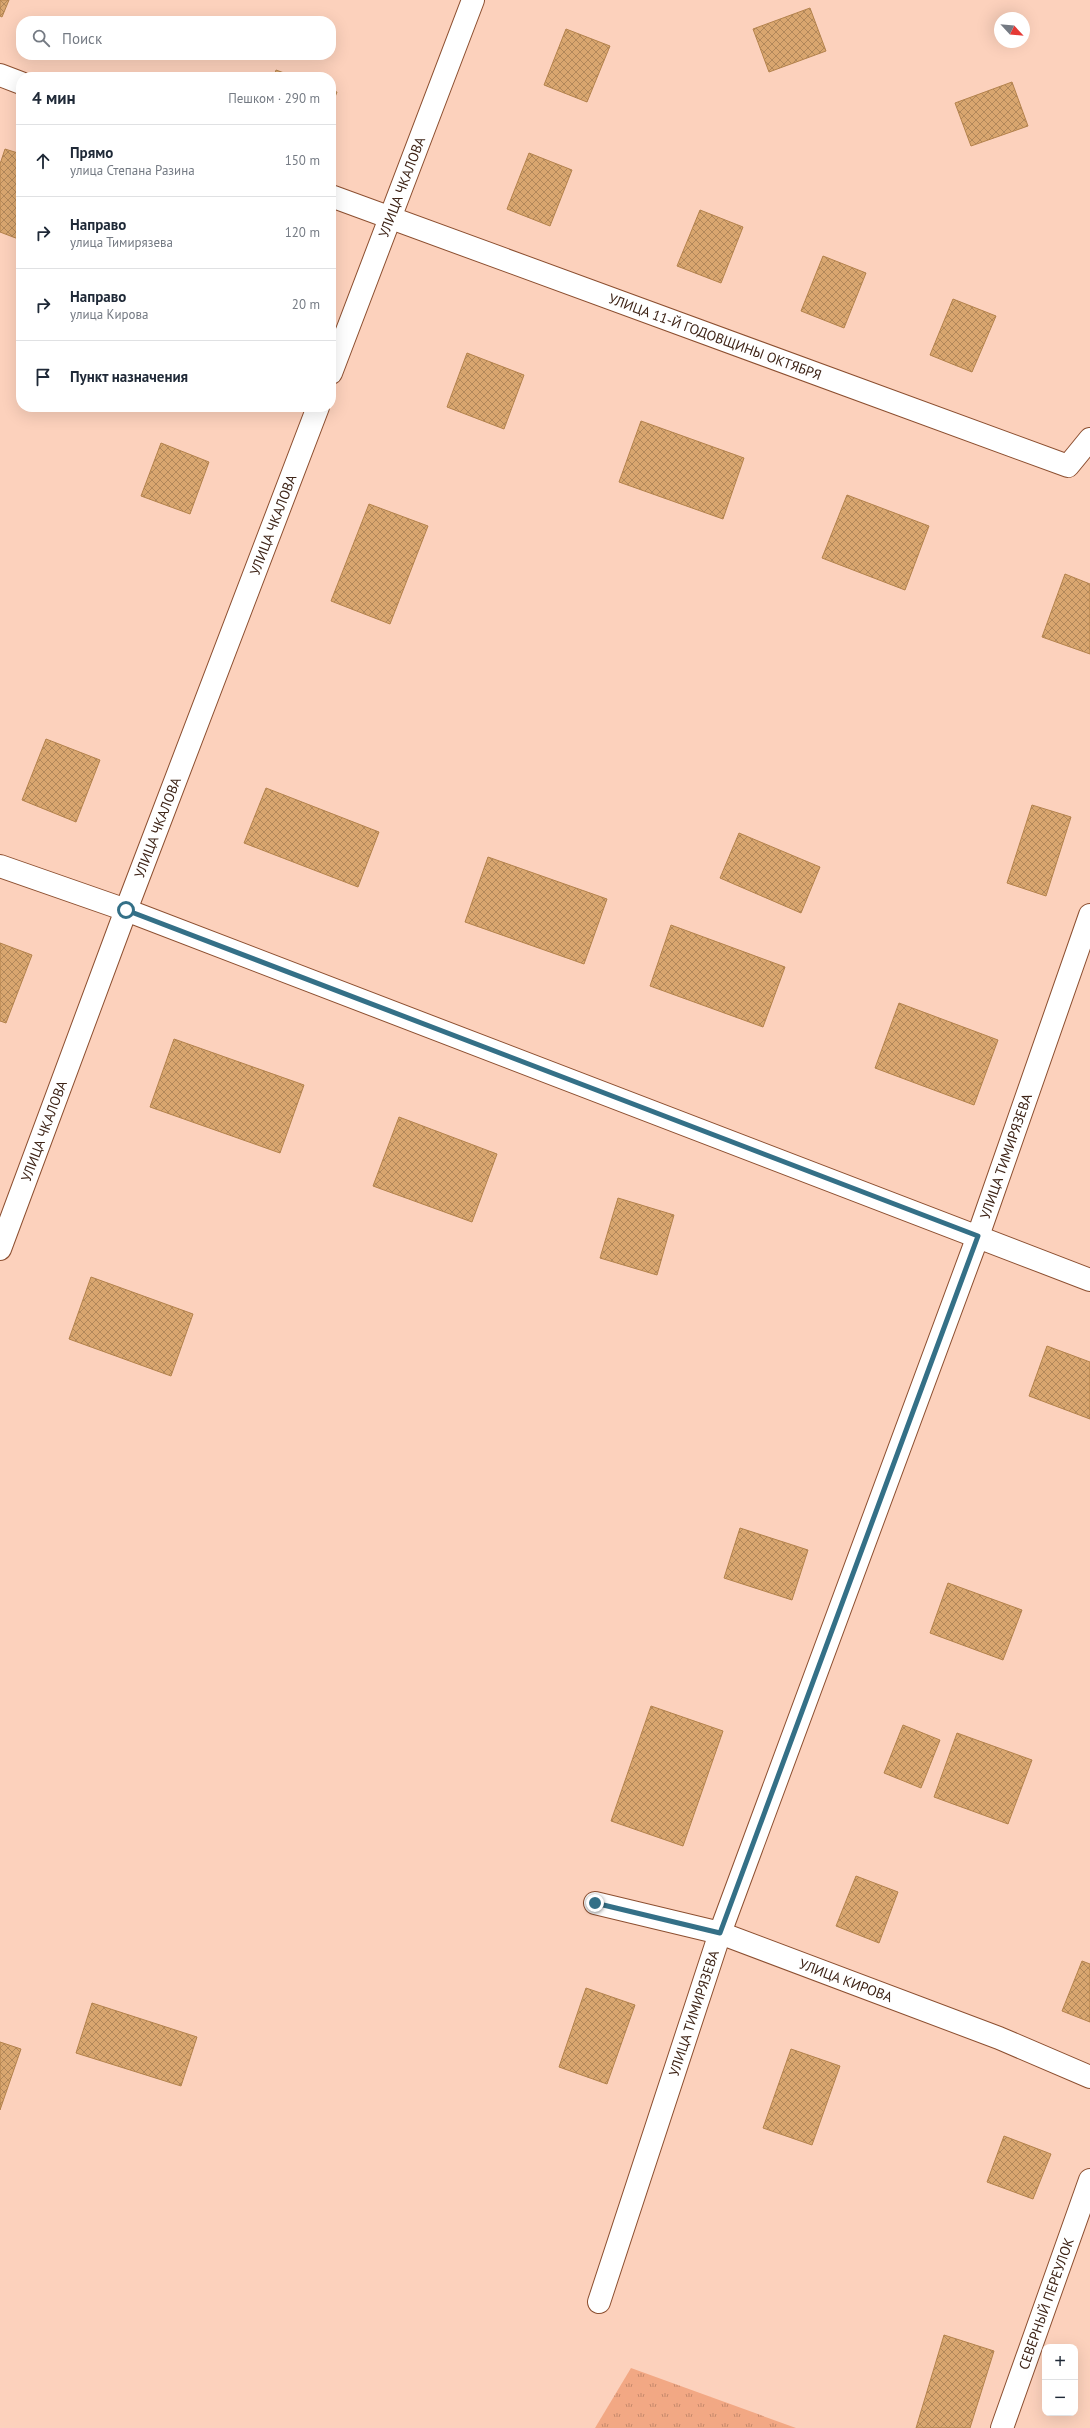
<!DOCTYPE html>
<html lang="ru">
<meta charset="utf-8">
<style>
body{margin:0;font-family:"PT Sans",sans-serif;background:#f2f2f3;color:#1f2937}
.controls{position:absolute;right:12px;bottom:12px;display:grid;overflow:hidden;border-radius:8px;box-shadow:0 4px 16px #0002}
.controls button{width:36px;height:36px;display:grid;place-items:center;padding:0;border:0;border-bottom:1px solid #e0e1e3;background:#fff;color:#1f2937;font:20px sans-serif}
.compass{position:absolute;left:994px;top:12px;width:36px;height:36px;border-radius:50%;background:#fff;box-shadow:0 4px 16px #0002;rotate:116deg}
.stop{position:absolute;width:12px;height:12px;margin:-9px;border:3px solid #347087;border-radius:50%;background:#fff}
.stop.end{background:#347087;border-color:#fff;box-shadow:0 1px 4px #0008}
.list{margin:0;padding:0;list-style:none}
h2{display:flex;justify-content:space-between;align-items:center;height:52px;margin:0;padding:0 16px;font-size:17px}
h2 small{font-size:13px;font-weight:400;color:#747a83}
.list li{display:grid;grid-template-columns:26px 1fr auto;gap:12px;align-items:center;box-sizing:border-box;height:72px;padding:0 16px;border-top:1px solid #e0e1e3}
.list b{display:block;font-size:15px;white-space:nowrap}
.list p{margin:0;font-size:13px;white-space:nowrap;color:#747a83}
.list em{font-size:13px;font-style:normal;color:#747a83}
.icon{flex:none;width:22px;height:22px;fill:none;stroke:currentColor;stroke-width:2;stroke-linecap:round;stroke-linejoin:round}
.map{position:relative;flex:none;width:1090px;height:2428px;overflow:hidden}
.search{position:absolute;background:#fff;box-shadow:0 4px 16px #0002;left:16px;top:16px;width:320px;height:44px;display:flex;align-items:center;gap:10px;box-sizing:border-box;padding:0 14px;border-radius:16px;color:#747a83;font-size:15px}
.panel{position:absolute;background:#fff;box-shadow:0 4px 16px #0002;left:16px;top:72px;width:320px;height:340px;border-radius:16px}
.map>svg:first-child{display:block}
</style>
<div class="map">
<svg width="1090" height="2428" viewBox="0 0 1090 2428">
<defs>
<pattern id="grass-tufts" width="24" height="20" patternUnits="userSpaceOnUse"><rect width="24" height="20" fill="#f2a884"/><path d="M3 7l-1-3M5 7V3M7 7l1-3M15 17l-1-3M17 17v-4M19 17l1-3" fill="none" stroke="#c5896b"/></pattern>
<pattern id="building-cross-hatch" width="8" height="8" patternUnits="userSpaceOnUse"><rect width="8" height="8" fill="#d9a66f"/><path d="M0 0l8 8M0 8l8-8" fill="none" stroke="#b1875a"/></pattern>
</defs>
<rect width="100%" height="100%" fill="#fcd1bc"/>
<path fill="url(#grass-tufts)" d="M631,2368L796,2428H595Z"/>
<path fill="url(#building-cross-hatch)" stroke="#b3824c" d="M0,0H9L2,17L0,16Z
M810,8L826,51L769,72L753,29Z
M566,29L610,46L587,102L544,85Z
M276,70L295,77H274Z
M1012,82L1028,126L971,146L955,103Z
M331,90L337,92L331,107Z
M5,149L21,154V240L0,232V164Z
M529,153L572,170L550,226L507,209Z
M700,210L743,227L721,283L677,266Z
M823,256L866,273L844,328L801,311Z
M953,299L996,316L972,372L930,355Z
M467,353L524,375L504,429L447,407Z
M641,421L744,458L723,519L619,482Z
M161,443L209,462L190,514L141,496Z
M847,495L929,526L905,590L822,558Z
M369,504L428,526L390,624L331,601Z
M1065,574L1090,584V654L1042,637Z
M46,739L100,760L76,822L22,800Z
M266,788L379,832L358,887L244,843Z
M1032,805L1071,817L1046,896L1007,883Z
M739,833L820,867L801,913L720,878Z
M488,857L607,899L584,964L465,922Z
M671,925L785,967L763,1027L650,986Z
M0,943L32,955L6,1023L0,1021Z
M899,1003L998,1040L974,1105L875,1068Z
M174,1039L304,1085L280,1153L150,1107Z
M399,1117L497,1154L472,1222L373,1186Z
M618,1198L674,1215L657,1275L600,1258Z
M91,1277L193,1314L171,1376L69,1339Z
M1047,1346L1090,1362V1419L1029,1396Z
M740,1528L808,1550L792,1600L724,1578Z
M948,1583L1022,1610L1003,1660L930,1633Z
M651,1706L723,1731L683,1846L611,1821Z
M903,1725L940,1740L921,1788L884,1773Z
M957,1733L1032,1760L1008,1824L934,1797Z
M856,1876L898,1892L879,1943L836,1926Z
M1082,1961L1090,1964V2022L1062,2011Z
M586,1988L635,2005L607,2084L559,2067Z
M92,2003L197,2037L181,2086L76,2053Z
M0,2042L21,2049L0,2110Z
M791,2049L840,2066L812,2145L763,2128Z
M1004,2136L1051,2154L1033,2199L987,2182Z
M944,2335L994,2351L970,2428H916Z"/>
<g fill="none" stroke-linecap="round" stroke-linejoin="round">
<defs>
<g id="street">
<path d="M0,75L21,83"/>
<path id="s1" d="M331,196L1068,466L1090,439"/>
<path id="s2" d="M331,373L473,0"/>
<path d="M0,866L126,910L1090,1280"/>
<path id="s3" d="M0,1249L126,910L318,407"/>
<path id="s4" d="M595,1903L720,1933L999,2038L1090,2077"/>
<path id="s5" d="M599,2302L720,1933L978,1236L1090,915"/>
<path id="s6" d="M1002,2428L1090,2180"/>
</g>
</defs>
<use href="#street" stroke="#8c4f30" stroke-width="24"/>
<use href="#street" stroke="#fff" stroke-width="22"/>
</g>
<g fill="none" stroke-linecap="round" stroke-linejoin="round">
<path stroke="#347087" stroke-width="5" d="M126,910L978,1236L720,1933L595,1903"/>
</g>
<g text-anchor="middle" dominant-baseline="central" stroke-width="3" stroke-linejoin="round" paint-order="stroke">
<g font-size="14" fill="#3e2417" stroke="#ffe2d4">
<text stroke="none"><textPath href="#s2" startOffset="199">УЛИЦА ЧКАЛОВА</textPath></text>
<text stroke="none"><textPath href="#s1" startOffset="409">УЛИЦА 11-Й ГОДОВЩИНЫ ОКТЯБРЯ</textPath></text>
<text stroke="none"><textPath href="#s3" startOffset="774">УЛИЦА ЧКАЛОВА</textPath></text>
<text stroke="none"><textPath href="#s3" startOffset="450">УЛИЦА ЧКАЛОВА</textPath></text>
<text stroke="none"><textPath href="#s3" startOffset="126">УЛИЦА ЧКАЛОВА</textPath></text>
<text stroke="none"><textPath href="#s5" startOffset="1216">УЛИЦА ТИМИРЯЗЕВА</textPath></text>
<text stroke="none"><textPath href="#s4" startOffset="263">УЛИЦА КИРОВА</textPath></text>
<text stroke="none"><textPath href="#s5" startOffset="304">УЛИЦА ТИМИРЯЗЕВА</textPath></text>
<text stroke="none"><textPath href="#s6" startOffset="132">СЕВЕРНЫЙ ПЕРЕУЛОК</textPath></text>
</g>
</g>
</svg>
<div class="controls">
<button>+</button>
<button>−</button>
</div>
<svg class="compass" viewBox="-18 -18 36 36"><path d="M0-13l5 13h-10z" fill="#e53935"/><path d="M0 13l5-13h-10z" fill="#747a83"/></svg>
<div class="stop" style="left:126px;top:910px"></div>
<div class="stop end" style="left:595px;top:1903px"></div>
<div class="search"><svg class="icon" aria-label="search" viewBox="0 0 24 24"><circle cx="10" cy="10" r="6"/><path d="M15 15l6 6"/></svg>Поиск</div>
<section class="panel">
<h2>4 мин<small>Пешком · 290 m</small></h2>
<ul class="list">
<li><svg class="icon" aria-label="ahead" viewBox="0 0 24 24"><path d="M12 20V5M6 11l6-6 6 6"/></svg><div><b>Прямо</b><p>улица Степана Разина</p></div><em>150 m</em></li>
<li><svg class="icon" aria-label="right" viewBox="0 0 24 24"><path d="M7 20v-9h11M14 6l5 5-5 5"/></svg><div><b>Направо</b><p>улица Тимирязева</p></div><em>120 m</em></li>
<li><svg class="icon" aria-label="right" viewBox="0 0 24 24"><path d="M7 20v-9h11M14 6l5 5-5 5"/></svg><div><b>Направо</b><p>улица Кирова</p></div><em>20 m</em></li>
<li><svg class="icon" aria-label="arrive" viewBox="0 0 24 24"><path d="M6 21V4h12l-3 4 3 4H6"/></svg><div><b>Пункт назначения</b></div></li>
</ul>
</section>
</div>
